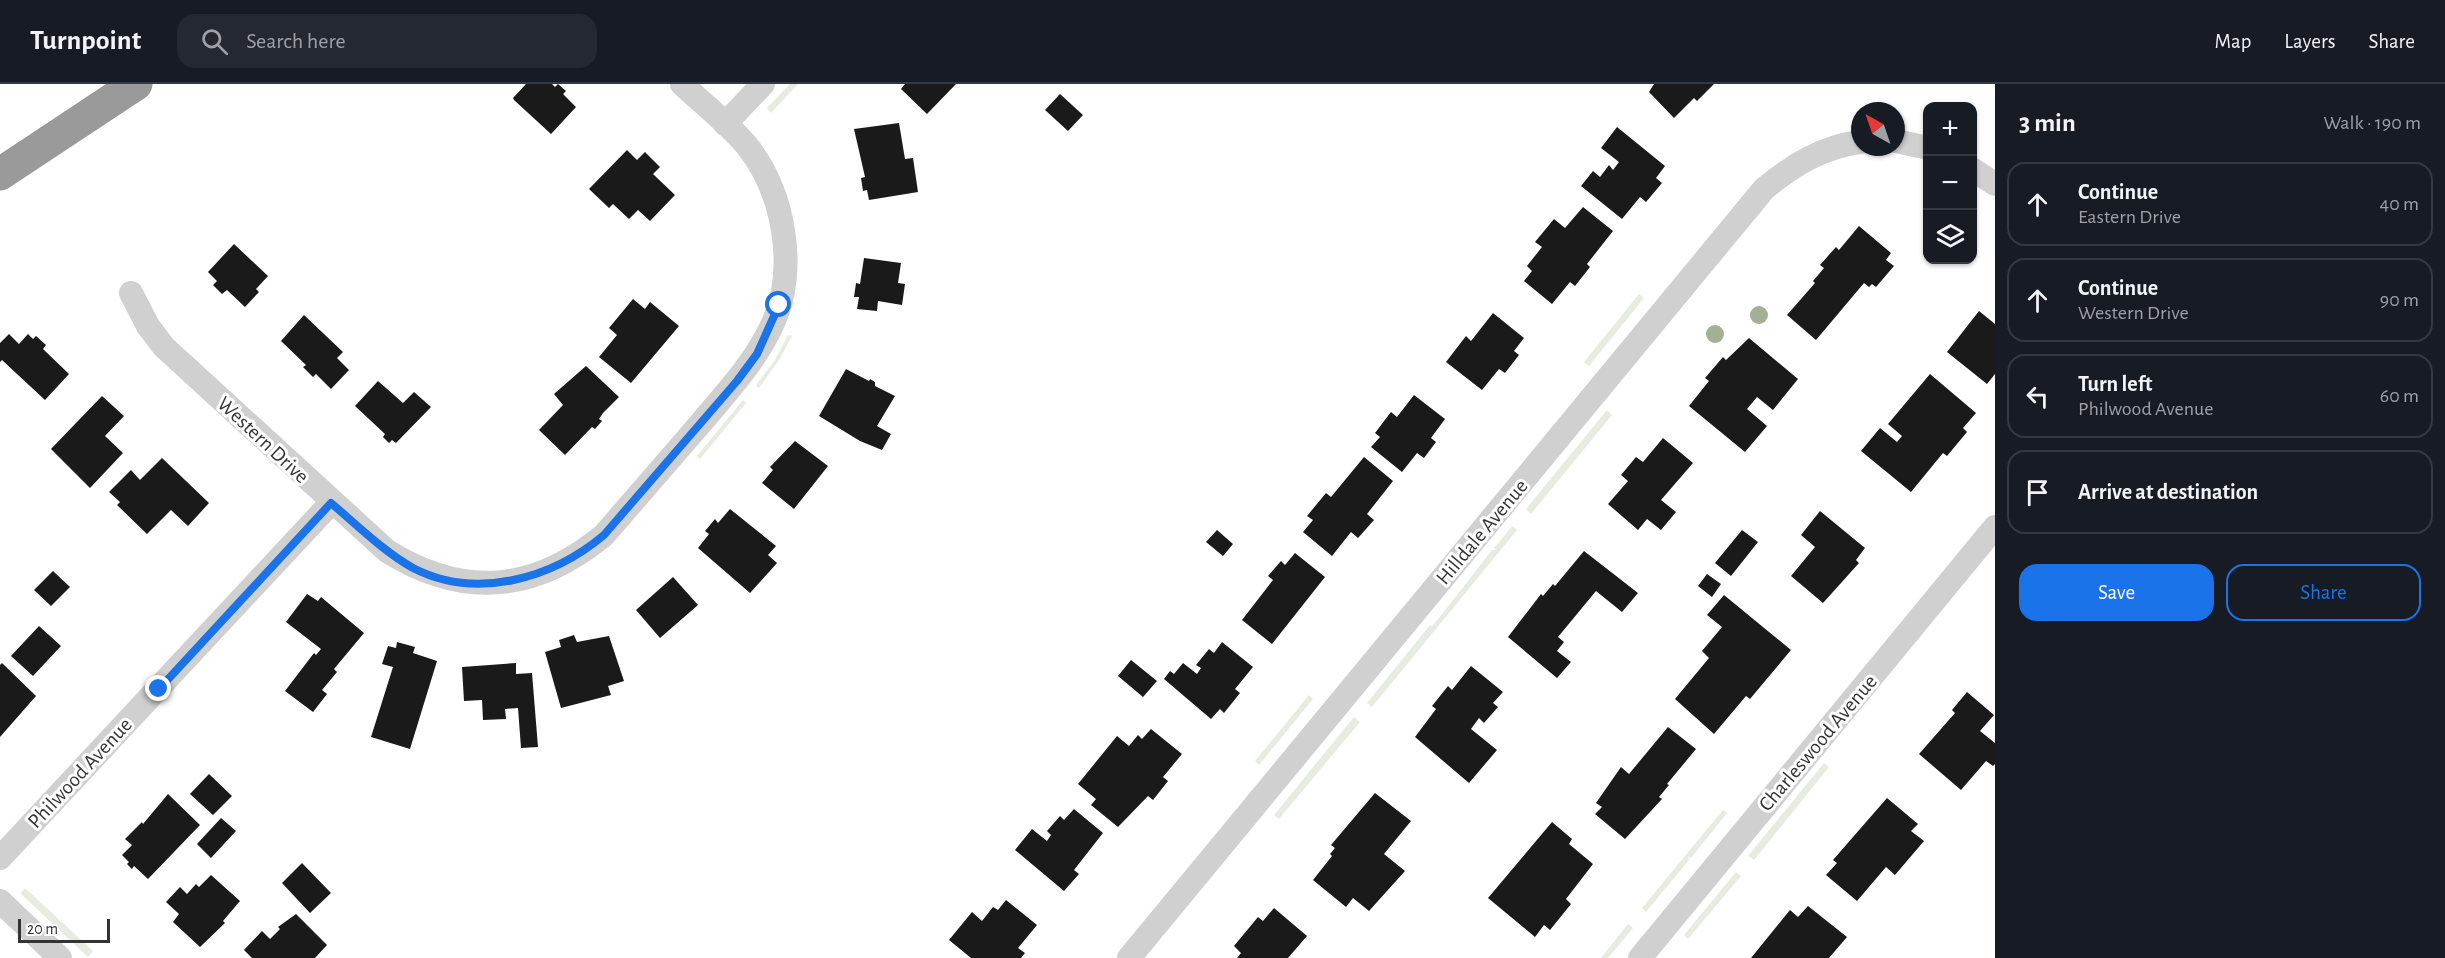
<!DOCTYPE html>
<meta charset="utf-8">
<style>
body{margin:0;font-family:"Alegreya Sans",sans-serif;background:#242831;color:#f1f3f6}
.controls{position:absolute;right:18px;top:18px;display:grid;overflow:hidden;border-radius:12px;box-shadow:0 2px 4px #0004}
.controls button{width:54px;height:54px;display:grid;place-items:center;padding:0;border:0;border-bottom:2px solid #363941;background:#171b24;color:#f1f3f6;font:30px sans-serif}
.compass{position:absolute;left:1851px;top:18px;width:54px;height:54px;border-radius:50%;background:#171b24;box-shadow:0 2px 4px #0004;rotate:320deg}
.scale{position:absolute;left:18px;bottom:15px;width:92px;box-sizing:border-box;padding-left:6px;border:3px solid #333;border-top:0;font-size:16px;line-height:21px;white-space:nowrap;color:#333;-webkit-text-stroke:4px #fff;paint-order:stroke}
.stop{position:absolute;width:18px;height:18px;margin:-14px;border:4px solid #1a73e8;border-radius:50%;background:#fff}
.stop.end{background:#1a73e8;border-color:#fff;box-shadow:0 2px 6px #0008}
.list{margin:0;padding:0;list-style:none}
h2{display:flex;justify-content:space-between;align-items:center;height:78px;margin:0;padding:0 24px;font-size:26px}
h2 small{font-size:20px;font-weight:400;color:#9ea1a6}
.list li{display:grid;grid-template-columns:39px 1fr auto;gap:18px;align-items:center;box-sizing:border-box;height:84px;margin:0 12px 12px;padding:0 12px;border:2px solid #363941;border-radius:18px}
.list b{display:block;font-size:22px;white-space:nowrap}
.list p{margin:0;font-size:20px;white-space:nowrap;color:#9ea1a6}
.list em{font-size:20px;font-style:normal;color:#9ea1a6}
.actions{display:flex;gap:12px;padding:18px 24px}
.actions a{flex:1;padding:14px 0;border:2px solid #1a73e8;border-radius:18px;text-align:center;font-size:21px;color:#1a73e8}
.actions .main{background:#1a73e8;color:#fff}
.icon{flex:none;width:33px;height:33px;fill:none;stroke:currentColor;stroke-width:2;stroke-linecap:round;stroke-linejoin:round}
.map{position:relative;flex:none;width:1995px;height:874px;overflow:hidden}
header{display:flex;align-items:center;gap:36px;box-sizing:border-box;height:84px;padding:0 30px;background:#171b24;border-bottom:2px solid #363941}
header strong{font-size:28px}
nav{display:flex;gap:33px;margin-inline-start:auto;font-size:21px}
.search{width:420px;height:54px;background:#242831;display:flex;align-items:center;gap:15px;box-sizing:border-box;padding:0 21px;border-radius:18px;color:#9ea1a6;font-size:22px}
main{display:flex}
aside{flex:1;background:#171b24}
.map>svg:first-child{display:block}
</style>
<header>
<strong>Turnpoint</strong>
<div class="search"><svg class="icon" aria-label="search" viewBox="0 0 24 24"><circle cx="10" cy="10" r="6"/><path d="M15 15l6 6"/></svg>Search here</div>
<nav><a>Map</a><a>Layers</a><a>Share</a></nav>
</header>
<main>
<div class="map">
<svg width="1995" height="874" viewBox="0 0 1995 874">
<rect width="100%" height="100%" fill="#fff"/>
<path fill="#e6ecdf" d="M790,0H798L771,29L767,24Z
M1639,210L1644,214L1589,282L1584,278Z
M788,251L792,252L779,276L759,304L756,301L775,276Z
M743,316L746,319L700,375L697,372Z
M1607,326L1612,331L1531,430L1526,425Z
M1512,442L1517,446L1372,623L1367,619L1430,541L1432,542L1439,534L1492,466H1496L1494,464Z
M1309,611L1313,615L1259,681L1255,677Z
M1354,633L1360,638L1279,735L1274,731Z
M1824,679L1829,683L1754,776L1748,772Z
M1723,726L1727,729L1691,774L1688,773L1689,776L1646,828L1642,824Z
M1736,788L1741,792L1688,855L1684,851Z
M25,804L93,867L88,873L20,809Z
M1628,840L1633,844L1608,874H1601Z"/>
<path fill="#1a1a1a" d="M526,0H552L555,3L558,0L566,7L563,10L576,23L551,50L514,16L513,14Z
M905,0H956L927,30L901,5Z
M1654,0H1714L1697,17L1694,14L1674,34L1649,8Z
M1060,10L1083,31L1068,47L1045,26Z
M899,39L905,75L913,74L918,108L869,116L867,106L863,107L861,94L865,93L854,45Z
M1617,43L1665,82L1656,94L1662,99L1646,118L1640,113L1622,135L1581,102L1593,87L1600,93L1609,81L1613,86L1619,78L1601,64Z
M627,66L637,76L645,68L660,83L653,90L675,111L650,137L638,126L629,135L613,120L609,124L589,105Z
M1583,123L1613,147L1587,180L1590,183L1575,202L1570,198L1552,220L1524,197L1532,187L1527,182L1542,163L1535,158L1554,135L1565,144Z
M1859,142L1891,169L1886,176L1894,182L1876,203L1872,200L1869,203L1864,199L1816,256L1787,231L1815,199L1813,197L1824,184L1820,181L1836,163L1839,166Z
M234,160L268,192L256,205L259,208L245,223L227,206L222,210L213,201L217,197L208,188Z
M864,174L901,179L898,199L905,200L902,221L878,217L877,227L857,225L859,213H854L856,199L860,200Z
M633,215L645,225L650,218L679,242L631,299L599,273L617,251L609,244Z
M1979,227L1995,240V290L1987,300L1947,268Z
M1493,229L1524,254L1514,267L1519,271L1505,289L1499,285L1482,306L1446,278L1466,252L1471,257Z
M304,231L343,268L337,274L349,286L331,305L316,290L313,293L303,283L306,281L281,257Z
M9,250L19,260L28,250L33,255L36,252L46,261L43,265L69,290L45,316L2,276L0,278V259Z
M1749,254L1798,295L1773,326L1757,313L1747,325L1767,342L1745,368L1689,322L1709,297L1705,294L1723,273L1726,276Z
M586,282L619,313L603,329L599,335L602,337L595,345L592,343L565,371L539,346L563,321L554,310Z
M846,285L869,297L870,295L875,298V302L895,312L877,342L891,350L882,366L860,357L819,332Z
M1930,290L1976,329L1963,344L1967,348L1947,372L1943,369L1911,408L1861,367L1880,344L1897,358L1902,352L1888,340Z
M378,297L403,319L414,308L431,323L396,359L392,356L389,359L383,353L385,350L355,322Z
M1414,311L1445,335L1431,354L1436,358L1424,374L1417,369L1402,388L1371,363L1380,353L1375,349L1391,328L1397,333Z
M102,312L124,332L105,352L123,369L90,404L51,365Z
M1663,354L1693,379L1661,416L1676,428L1661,446L1647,435L1638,446L1608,420L1628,397L1621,391L1636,373L1643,378Z
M795,357L828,382L794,425L762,399L773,386L770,383Z
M1364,373L1393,397L1367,430L1374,436L1358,454L1351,448L1332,472L1303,448L1313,436L1307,432L1326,409L1331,413Z
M162,374L209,419L188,442L171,426L147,450L117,421L120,418L109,408L131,386L140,396Z
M730,425L776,462L768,471L777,479L750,509L698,464L709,450L705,447L715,435L718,439Z
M1820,427L1865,464L1856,476L1859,479L1823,519L1791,492L1815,463L1801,451Z
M1217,446L1233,460L1223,472L1206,458Z
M1742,446L1758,458L1731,492L1715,479Z
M1584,467L1638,509L1622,528L1596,507L1558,553L1564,558L1557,567L1571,578L1557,594L1508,553L1541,510L1543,512L1553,500L1555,502Z
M1295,469L1325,493L1272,560L1242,536L1273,496L1268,492L1281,477L1285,481Z
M53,487L70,503L51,522L34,506Z
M1707,490L1721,500L1712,513L1698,502Z
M673,493L698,521L660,554L636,526Z
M307,510L318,517L321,513L364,549L334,585L337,588L322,606L327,610L313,628L285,607L314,569L316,571L321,565L286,538Z
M1724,511L1791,566L1750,615L1746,612L1714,650L1675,615L1709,574L1702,567L1722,543L1707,531Z
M39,542L61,562L33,592L11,572Z
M574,551L577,558L609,552L624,597L608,602L611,611L561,624L545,568L561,563L559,556Z
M397,558L415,563L413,569L437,577L410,665L371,653L393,583L382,580L388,562L396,564Z
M1222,558L1253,583L1235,605L1240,609L1224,629L1220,625L1211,635L1164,595L1170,587L1174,590L1183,579L1197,590L1201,584L1196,581L1209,565L1214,569Z
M1131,576L1157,597L1143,613L1118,592Z
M2,579L36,612L0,653V581Z
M516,579V590L532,589L538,663L521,664L518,624L505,625L506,635L483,636L482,616L464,617L462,583Z
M1471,582L1503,608L1493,619L1498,623L1484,639L1479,634L1471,645L1497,666L1469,699L1415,653L1436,625L1432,622L1448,602L1452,606Z
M1967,608L1994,631L1980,647L1995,659V680L1993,682L1986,677L1961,706L1919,670L1955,629L1952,626Z
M1668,643L1696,665L1667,700L1669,701L1659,713L1662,715L1625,755L1595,730L1602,723L1596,719L1621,683L1629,690Z
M1151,645L1182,670L1163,693L1168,697L1153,716L1148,712L1118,743L1091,721L1096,715L1078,700L1117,652L1129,662L1138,651L1142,655Z
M209,690L232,712L213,731L190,710Z
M1375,709L1411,737L1384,770L1405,787L1369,827L1353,814L1346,823L1313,796L1332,772L1330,770L1335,764L1331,761Z
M168,710L200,741L148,795L134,782L132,785L127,780L129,778L122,771L132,761L125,755L142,738L143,740Z
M1887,714L1918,740L1911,747L1924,757L1895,791L1886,783L1857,817L1826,791L1837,779L1833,776Z
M1074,725L1103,749L1074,786L1079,790L1064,807L1015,766L1032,745L1047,757L1051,751L1047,747L1060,732L1064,736Z
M221,734L236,747L211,774L197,760Z
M1552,738L1572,755L1569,760L1593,780L1566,815L1571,820L1550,846L1544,841L1535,853L1488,814Z
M302,779L331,809L310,829L282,799Z
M211,791L240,817L223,837L225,839L200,863L173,838L179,830L166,818L180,803L187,810L196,800L199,803Z
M1006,816L1037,841L1018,864L1025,869L1021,874H971L949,856L972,828L982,837L993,823L998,826Z
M1808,822L1847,853L1829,874H1751L1790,826L1798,833Z
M1274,824L1307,852L1288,874H1237L1241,869L1234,862L1258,833L1263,837Z
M296,830L327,861L315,874H252L244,866L262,847L270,855L280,845L278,843Z"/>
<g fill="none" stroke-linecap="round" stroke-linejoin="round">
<path stroke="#d0d0d0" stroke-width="24" d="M725,40L763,0
M1896,57L1928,64
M1972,85L1995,100
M131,209L148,242L164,263L387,467C464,515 535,508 604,451C636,414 668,377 700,340C727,308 757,276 774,237C797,183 784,109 748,63C729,40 703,20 682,0
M0,774L331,419
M0,817L60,874
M1129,874L1764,105C1793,81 1822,63 1860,58
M1640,874L1995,443"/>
<path stroke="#9a9a9a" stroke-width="33" d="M0,90L136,0"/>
</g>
<g fill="#a2b095">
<circle cx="1759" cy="231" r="9"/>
<circle cx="1715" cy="250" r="9"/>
</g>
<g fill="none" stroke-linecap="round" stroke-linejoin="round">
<path stroke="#1a73e8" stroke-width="8" d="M159,605L331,419C357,441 383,467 413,484C477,517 553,494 604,451L737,297L757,270L779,221"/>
</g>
<g text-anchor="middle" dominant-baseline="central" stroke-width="6" stroke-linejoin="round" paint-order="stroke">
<g font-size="21" fill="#333" stroke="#fff">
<text transform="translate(263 356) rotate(43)">Western Drive</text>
<text transform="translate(1482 448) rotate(-50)">Hilldale Avenue</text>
<text transform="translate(1818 659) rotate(-50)">Charleswood Avenue</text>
<text transform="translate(80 689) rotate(-47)">Philwood Avenue</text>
</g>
</g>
</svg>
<div class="controls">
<button>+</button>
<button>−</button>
<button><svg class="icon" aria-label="layers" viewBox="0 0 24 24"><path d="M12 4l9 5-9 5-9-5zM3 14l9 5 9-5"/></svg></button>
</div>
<svg class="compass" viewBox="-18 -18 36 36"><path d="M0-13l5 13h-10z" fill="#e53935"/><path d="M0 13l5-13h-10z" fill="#9ea1a6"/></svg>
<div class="scale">20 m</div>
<div class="stop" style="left:779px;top:221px"></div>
<div class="stop end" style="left:159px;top:605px"></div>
</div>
<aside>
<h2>3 min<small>Walk · 190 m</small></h2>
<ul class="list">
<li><svg class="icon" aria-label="ahead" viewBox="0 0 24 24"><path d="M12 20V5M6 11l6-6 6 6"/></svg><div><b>Continue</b><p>Eastern Drive</p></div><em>40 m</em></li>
<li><svg class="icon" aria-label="ahead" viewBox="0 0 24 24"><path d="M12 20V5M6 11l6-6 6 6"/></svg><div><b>Continue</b><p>Western Drive</p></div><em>90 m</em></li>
<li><svg class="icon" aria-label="left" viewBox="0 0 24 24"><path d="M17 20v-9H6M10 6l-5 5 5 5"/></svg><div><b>Turn left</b><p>Philwood Avenue</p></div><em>60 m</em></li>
<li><svg class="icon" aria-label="arrive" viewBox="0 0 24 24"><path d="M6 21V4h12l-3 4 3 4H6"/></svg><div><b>Arrive at destination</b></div></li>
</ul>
<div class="actions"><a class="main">Save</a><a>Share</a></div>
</aside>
</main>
